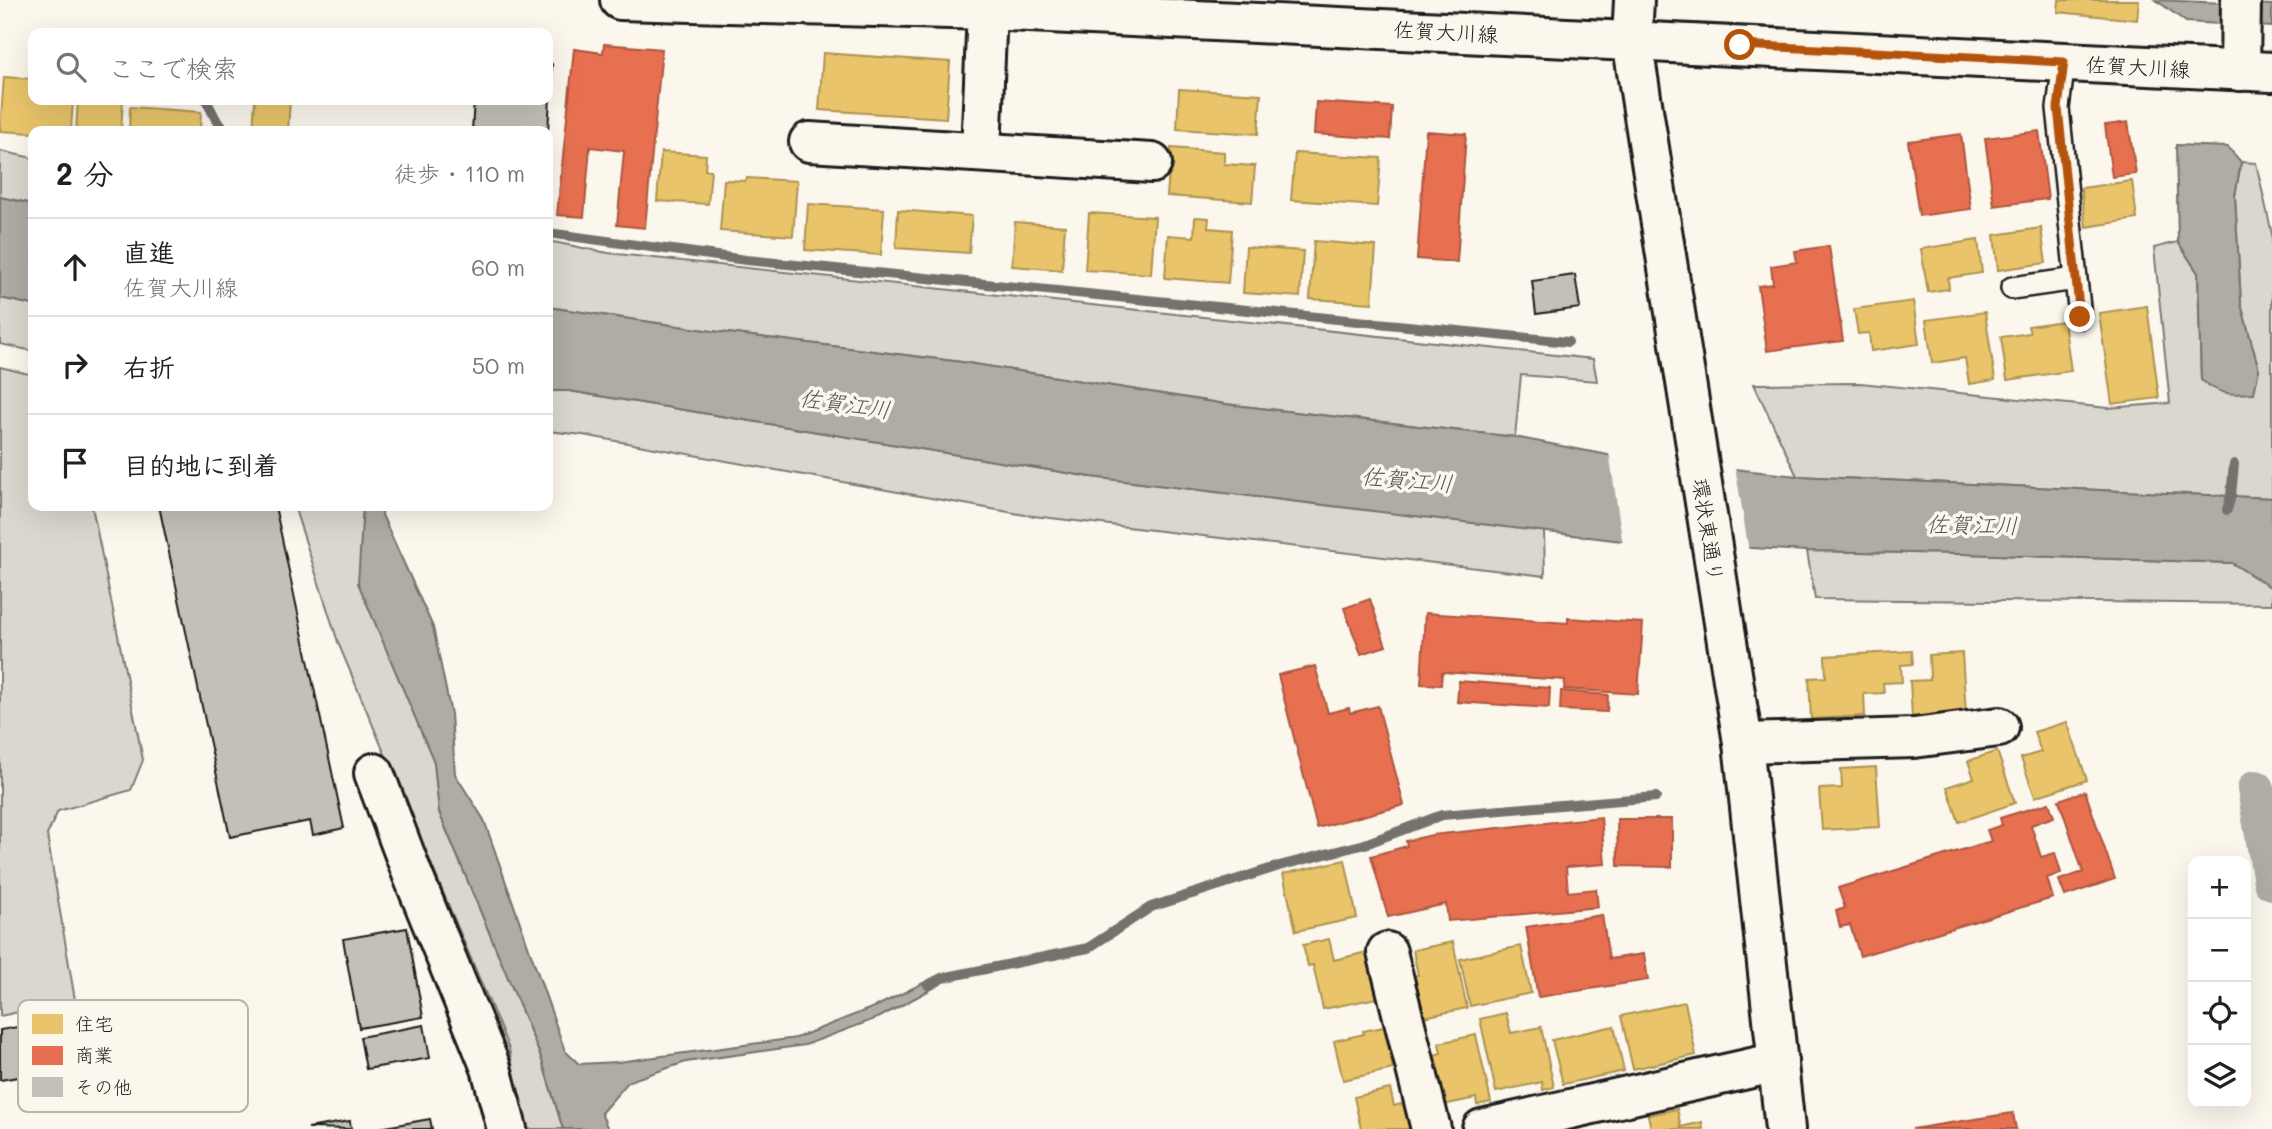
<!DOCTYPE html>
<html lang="ja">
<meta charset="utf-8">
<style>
body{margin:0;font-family:Mali,"Klee One",sans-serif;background:#f6f6f6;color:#202124}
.controls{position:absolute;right:21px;bottom:21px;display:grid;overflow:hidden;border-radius:14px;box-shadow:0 7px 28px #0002}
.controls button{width:63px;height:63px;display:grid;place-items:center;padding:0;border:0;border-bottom:2px solid #e0e0e0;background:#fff;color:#202124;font:35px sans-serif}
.stop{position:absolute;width:21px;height:21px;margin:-16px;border:5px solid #b45309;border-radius:50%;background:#fff}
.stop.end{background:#b45309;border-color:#fff;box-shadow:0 2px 7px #0008}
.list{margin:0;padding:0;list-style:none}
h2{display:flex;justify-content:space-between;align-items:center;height:91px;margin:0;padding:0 28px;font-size:30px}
h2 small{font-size:23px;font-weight:400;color:#757577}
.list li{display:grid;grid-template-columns:46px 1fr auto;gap:21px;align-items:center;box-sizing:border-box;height:98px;padding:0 28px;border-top:2px solid #e0e0e0}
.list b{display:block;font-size:26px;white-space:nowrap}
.list p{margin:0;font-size:23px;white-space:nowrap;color:#757577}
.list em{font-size:23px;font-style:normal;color:#757577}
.icon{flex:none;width:38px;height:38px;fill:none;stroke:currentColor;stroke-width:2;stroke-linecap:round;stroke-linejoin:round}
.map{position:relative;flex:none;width:2272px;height:1129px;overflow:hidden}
.search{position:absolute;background:#fff;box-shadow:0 7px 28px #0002;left:28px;top:28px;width:525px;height:77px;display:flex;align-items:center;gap:18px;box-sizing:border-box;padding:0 24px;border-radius:14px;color:#757577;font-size:26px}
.panel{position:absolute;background:#fff;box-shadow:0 7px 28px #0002;left:28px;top:126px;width:525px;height:385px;border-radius:14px}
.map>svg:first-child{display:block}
</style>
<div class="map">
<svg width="2272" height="1129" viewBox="0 0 2272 1129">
<rect width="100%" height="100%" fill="#fbf7ec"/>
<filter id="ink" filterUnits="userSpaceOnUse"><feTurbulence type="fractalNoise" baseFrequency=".0143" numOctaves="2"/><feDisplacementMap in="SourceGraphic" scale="14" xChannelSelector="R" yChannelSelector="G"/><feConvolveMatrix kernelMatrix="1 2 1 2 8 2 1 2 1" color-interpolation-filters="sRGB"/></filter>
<g filter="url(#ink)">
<path fill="#dad7ce" stroke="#7b7a75" stroke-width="2" d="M0,151L33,158V204L0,197Z
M2241,162L2256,163L2272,234V498L1797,476L1754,384L1860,383L2108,408L2170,403L2154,248L2178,242L2198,273L2201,380L2259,370L2241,304L2235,196Z
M548,241L608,253L1593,359L1597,381L1521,375L1515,437L1225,404L962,362L712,331L548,307Z
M0,298L33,305V351L0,344Z
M0,367L33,375V506H92L143,760L131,790L58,811L47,835L75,1000L0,1016Z
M548,391H569L1091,477L1544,531L1545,576L1025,515L583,435L548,431Z
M294,506H363L362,533L434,762L439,812L541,1057L563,1129H526L509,1049L339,645Z
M1807,551L1964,554L2232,563L2272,588V604L1815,599Z"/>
<path fill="#afaca5" stroke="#74726e" stroke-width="2" d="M2156,0L2272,5V27L2186,22Z
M2176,145L2228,147L2241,162L2235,196L2241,304L2259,370L2254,393C2229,395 2221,395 2201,380L2198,273L2178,242Z
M0,197L33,204V305L0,298Z
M548,307L712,331L962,362L1225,404L1515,437L1608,455L1797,476L2272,498V588L2232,563L1964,554L1807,551L1622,541L1091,477L569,391H548Z
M363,506H383L382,515L433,627L451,714L455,774L484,820L565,1051L579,1064L618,1062L796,1038L879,1005L941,974V984L880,1017L805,1045L686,1062L629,1081L601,1113L608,1129H563L541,1057L439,812L434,762L358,583Z"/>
<path fill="#fbf7ec" d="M1609,452L1735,466L1749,552L1623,545Z"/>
<path fill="#e9c46a" stroke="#ac9253" stroke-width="2" d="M2059,0H2139L2137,20L2058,12Z
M823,53L950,62L946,118L819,110Z
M4,77L33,79V100H73L71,131L33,133L0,131Z
M1179,89L1261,94L1258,134L1177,129Z
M78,100H123L121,131H76Z
M255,100H290L288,131L253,130Z
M130,107L201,112L200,131H129Z
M1171,148L1224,152V164L1255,166L1252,202L1167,196Z
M661,152L706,155L705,170H711L708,204L657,201Z
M1295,153L1381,158L1377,206L1291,200Z
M747,178L797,181L793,236L720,231L724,180L746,181Z
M2132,181L2137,219L2086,227L2081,188Z
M808,204L884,209L881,255L805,250Z
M898,210L972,216L969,253L896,248Z
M1089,213L1155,217L1151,274L1085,270Z
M1195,217L1209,218L1208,228L1232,230L1228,283L1165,278L1168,235L1194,237Z
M1015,222L1065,226L1062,270L1012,266Z
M2041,228L2046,263L1998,270L1994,235Z
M1978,240L1982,273L1948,278L1949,289L1928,292L1921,249Z
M1314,241L1376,246L1372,303L1310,299Z
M1246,247L1303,251L1300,297L1243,293Z
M1913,301L1919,344L1871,351L1869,333L1858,334L1854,309Z
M2147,306L2159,398L2112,404L2099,313Z
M1985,312L1995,380L1969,384L1965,358L1932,363L1926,320Z
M2064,321L2071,371L2007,380L2001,337L2030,333L2028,326Z
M1912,651L1913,664L1901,665L1902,682L1883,683L1884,693L1864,694L1865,716L1811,719L1809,678L1826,677L1825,656Z
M1962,653L1966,714L1912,718L1910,681L1930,680L1929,655Z
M2067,722L2087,780L2035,797L2021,758L2041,752L2034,732Z
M1997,751L2015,803L1959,822L1947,787L1974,778L1968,761Z
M1876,767L1880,827L1822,830L1819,789L1842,788L1841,769Z
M1345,860L1357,918L1296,931L1283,874Z
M1329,939L1334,960L1367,952L1377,998L1323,1009L1313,965L1308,966L1303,945Z
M1453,942L1467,1008L1419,1018L1409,976L1418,975L1413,950Z
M1521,946L1531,993L1470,1006L1460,959Z
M1685,1002L1696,1055L1633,1069L1621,1016Z
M1506,1013L1511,1033L1541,1027L1554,1087L1543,1090L1542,1082L1496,1092L1480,1019Z
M1614,1026L1624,1071L1563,1084L1552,1040Z
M1384,1027L1393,1069L1343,1080L1334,1041L1364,1034L1363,1031Z
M1476,1035L1491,1102L1477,1105L1476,1098L1438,1106L1431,1073L1438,1071L1434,1055L1441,1053L1439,1043Z
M1390,1089L1394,1106L1408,1102L1414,1129H1361L1354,1097Z
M1677,1109L1681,1127L1702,1122L1703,1129H1651L1648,1115Z"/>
<path fill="#e76f51" stroke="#aa5641" stroke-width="2" d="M604,44L662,49L645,228L617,225L624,151L590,147L584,217L557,215L574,49L603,53Z
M1316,102L1392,107L1390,139L1314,134Z
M2128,122L2136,174L2112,177L2105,125Z
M1426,131L1466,134L1457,262L1417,259Z
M2039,131L2048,199L1994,206L1985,138Z
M1961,134L1971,209L1919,216L1908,141Z
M1829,246L1843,341L1767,351L1758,286L1773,284L1771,266L1797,262L1795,251Z
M1370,599L1386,646L1361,654L1344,608Z
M1425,613L1568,623V618L1643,623L1638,694L1564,689L1565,680L1442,672L1441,685L1421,684Z
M1315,666L1328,713L1349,708L1350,713L1378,706L1404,805L1317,828L1278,675Z
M1459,681L1550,688L1549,708L1457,702Z
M1561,691L1608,695L1607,712L1560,710Z
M2085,791L2115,879L2065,896L2059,880L2083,872L2059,800Z
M2049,803L2054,817L2031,825L2041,857L2055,853L2061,873L2047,878L2053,898L1860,956L1850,925L1840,927L1836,911L1845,908L1838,888L1991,841L1987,830L2002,825L2000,818Z
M1601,817L1605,864L1566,867L1568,892L1596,889L1598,907L1448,921L1446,904L1388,917L1371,856L1407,846L1406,841L1432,835Z
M1617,819H1672V867L1618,866Z
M1602,915L1609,959L1644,954L1648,980L1538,997L1526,927Z
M2013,1113L2016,1129H1912Z"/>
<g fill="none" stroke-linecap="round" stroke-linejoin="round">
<path stroke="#74726e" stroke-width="10" d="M206,100L218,123L227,131
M548,233L746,260L1568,342
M2227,510L2231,496L2234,464
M928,985L942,978L1088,948L1151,907L1279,866L1365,844L1442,815L1656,797"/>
<path stroke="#afaca5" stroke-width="38" d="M2256,789L2272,881"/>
</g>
<path fill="#c3c0b8" stroke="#1c1c1c" stroke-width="2" d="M548,63L552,64L548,131H472L474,100H548Z
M1575,275L1580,308L1536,314L1532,281Z
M159,506H275L344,828L313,835L310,821L230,837Z
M407,928L423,1017L359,1028L343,939Z
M75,1017L84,1066L0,1080V1030Z
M424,1025L430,1058L366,1069L360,1037Z
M430,1119L432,1129H374Z
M350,1121L351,1129L308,1128Z"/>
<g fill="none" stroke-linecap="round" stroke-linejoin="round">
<defs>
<path id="service" d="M2064,62L2058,108L2080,317
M2012,288L2076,279"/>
<path id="minor" d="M2240,71L2241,0
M809,142L1152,163
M981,152L987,10
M1743,743L1914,738L1999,727
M374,773L413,876L491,1068L507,1129
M1387,952L1431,1129
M1482,1129L1778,1062"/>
<path id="secondary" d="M1634,0L1632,40L1743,743L1785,1129"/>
<path id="primary" d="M620,0L987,10L2272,72"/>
</defs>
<use href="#service" stroke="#1c1c1c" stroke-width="26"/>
<use href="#minor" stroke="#1c1c1c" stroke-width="44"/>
<use href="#secondary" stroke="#1c1c1c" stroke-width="44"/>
<use href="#primary" stroke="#1c1c1c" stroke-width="44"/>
<use href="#service" stroke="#fbf7ec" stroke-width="21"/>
<use href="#minor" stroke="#fbf7ec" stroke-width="38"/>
<use href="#secondary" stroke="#fbf7ec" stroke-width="38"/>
<use href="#primary" stroke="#fbf7ec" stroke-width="38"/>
</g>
</g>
<g fill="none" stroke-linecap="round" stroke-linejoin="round" filter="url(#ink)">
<path stroke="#b45309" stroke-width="9" d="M1740,45L2064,62L2058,108L2080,317"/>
</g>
<g text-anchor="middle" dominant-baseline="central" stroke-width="7" stroke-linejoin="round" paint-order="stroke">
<g font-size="21" fill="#1c1c1c" stroke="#fbf7ec">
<text transform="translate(1446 31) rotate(3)">佐賀大川線</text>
<text transform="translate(2138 66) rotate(3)">佐賀大川線</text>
<text transform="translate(1709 530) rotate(81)">環状東通り</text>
</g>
<g font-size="23" font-style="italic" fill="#575653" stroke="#fbf7ec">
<text transform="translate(845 403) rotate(8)">佐賀江川</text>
<text transform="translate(1407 479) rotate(5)">佐賀江川</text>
<text transform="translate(1972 524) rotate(1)">佐賀江川</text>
</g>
</g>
<rect x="18" y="1000" width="230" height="112" rx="10" fill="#fbf7ec" stroke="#b8b5ae" stroke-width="2"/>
<rect x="32" y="1014" width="31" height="20" fill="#e9c46a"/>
<rect x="32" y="1046" width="31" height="19" fill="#e76f51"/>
<rect x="32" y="1077" width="31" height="20" fill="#c3c0b8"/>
<g font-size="19" fill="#1c1c1c">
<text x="75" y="1031">住宅</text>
<text x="75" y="1062">商業</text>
<text x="75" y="1094">その他</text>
</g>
</svg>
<div class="controls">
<button>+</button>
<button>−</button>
<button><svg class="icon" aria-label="locate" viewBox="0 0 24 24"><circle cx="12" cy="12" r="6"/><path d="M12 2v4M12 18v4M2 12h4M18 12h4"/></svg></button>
<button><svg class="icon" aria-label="layers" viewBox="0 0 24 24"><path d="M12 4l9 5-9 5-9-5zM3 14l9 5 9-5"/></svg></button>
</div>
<div class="stop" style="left:1740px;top:45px"></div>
<div class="stop end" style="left:2080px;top:317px"></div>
<div class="search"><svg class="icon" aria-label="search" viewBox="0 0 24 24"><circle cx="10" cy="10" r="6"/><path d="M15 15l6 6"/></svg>ここで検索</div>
<section class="panel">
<h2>2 分<small>徒歩 · 110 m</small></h2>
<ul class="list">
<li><svg class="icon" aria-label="ahead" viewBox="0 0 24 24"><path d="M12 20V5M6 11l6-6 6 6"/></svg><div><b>直進</b><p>佐賀大川線</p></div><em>60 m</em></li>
<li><svg class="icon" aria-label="right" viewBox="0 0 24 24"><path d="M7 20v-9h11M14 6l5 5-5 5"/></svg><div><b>右折</b></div><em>50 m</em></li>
<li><svg class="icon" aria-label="arrive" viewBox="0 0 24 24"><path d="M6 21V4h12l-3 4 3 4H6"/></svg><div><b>目的地に到着</b></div></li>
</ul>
</section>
</div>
